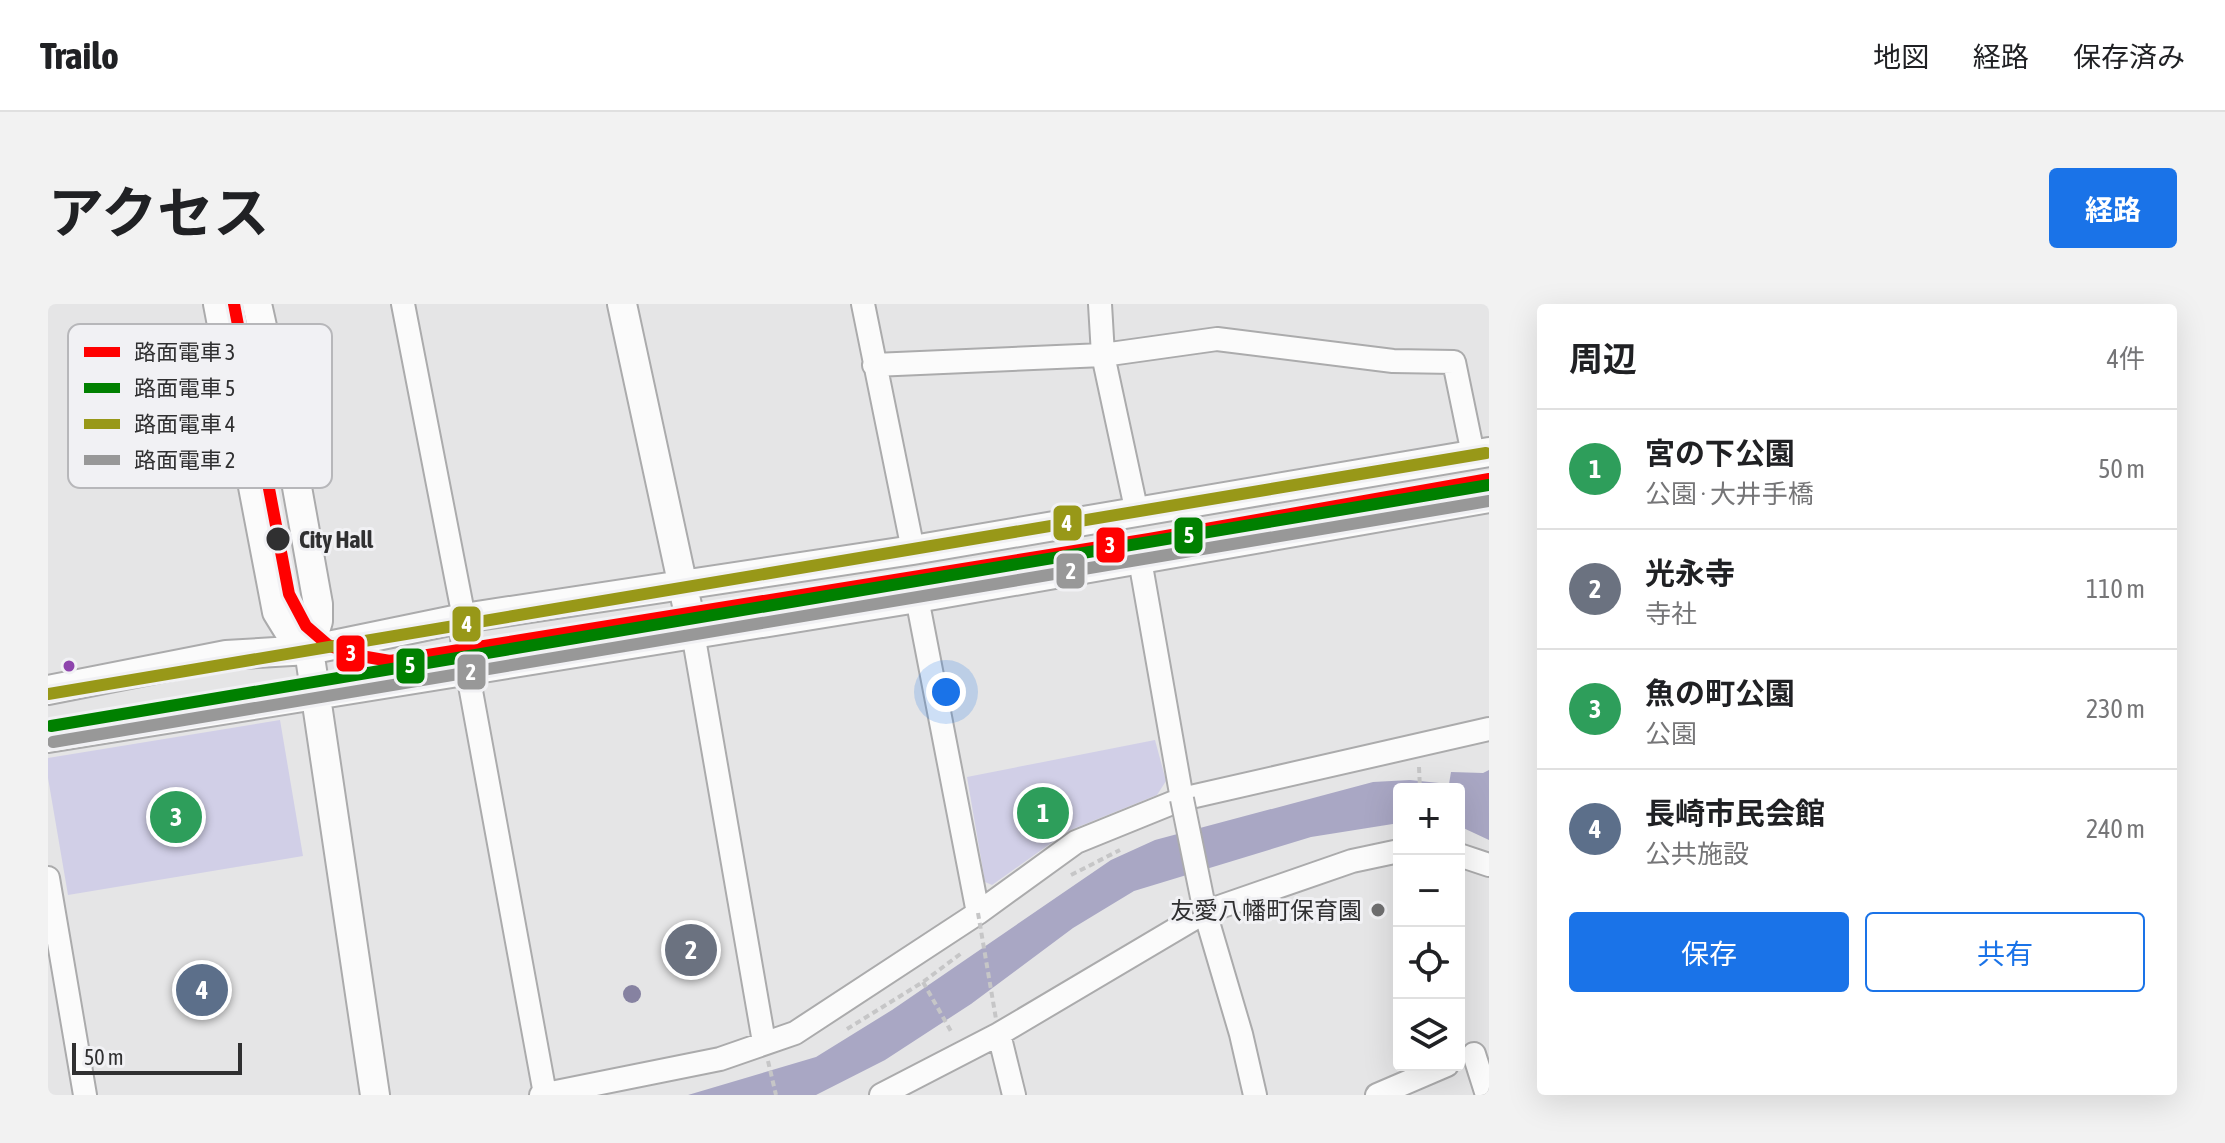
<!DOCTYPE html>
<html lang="ja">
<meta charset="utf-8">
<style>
body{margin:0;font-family:"Asap Condensed","Noto Sans JP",sans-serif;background:#f2f2f2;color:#202124}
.controls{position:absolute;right:24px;bottom:24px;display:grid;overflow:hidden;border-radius:8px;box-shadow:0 8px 32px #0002}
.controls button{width:72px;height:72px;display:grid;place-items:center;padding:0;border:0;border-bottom:2px solid #e0e0e0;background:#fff;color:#202124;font:40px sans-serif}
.scale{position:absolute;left:24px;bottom:20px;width:170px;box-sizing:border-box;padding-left:8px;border:4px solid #303031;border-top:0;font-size:22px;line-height:28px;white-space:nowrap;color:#303031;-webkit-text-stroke:6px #f1f1f4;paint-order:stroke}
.you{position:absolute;left:898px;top:388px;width:28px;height:28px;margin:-20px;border:6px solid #fff;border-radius:50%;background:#1a73e8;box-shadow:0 0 0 12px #1a73e833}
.badge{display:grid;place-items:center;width:52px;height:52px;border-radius:50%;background:#1a73e8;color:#fff;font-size:26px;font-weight:700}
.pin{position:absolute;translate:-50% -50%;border:4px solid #fff;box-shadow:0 2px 8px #0006}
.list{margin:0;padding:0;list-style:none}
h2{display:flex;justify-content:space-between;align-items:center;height:104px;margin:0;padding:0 32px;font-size:34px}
h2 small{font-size:26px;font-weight:400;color:#757577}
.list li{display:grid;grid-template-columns:52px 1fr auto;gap:24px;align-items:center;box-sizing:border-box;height:120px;padding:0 32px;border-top:2px solid #e0e0e0}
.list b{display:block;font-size:30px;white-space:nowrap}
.list p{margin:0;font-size:26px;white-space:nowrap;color:#757577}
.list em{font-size:26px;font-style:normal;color:#757577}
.actions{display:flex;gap:16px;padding:24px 32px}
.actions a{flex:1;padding:18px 0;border:2px solid #1a73e8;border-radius:8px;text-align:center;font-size:28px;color:#1a73e8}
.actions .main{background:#1a73e8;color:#fff}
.icon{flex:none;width:44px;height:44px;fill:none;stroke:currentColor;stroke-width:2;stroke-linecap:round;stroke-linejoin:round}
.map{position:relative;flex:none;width:1441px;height:791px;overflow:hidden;border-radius:8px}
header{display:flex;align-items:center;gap:48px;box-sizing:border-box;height:112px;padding:0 40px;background:#fff;border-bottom:2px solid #e0e0e0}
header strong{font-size:38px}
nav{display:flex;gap:44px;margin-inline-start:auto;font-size:28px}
.intro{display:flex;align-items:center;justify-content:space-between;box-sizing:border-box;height:192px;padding:0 48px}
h1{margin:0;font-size:56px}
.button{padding:20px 36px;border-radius:8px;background:#1a73e8;color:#fff;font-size:28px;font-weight:700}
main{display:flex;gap:48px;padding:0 48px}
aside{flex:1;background:#fff;border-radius:8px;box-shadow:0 8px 32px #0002}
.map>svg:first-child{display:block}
</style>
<header>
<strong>Trailo</strong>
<nav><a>地図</a><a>経路</a><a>保存済み</a></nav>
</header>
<div class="intro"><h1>アクセス</h1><a class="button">経路</a></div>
<main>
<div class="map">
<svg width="1441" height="791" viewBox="0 0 1441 791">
<rect width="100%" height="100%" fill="#e5e5e6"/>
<path fill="#d1cfe7" d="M232,416L255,552L20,591L0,474V454Z
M1107,436L1118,477L1109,491L1020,527L944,581L937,578L919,473Z"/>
<path fill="#a9a7c4" d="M1441,466V536L1411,522V485H1351V519L1263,533L1086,587L1025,624L923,700L837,756L768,791H640L768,753L844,706L1063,556L1107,536L1325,478L1362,476L1401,480L1403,468L1435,469Z"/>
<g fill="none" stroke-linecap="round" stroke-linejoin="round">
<defs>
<path id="minor" d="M355,0L416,314
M815,0L865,246
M1052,0L1055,51L1089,209
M826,61L1055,51L1169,35L1345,57L1406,58L1425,150
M1092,256L1134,495
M869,294L930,609
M645,329L716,738
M419,365L497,790
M1411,551L1441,561
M0,574L37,791
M1157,608L1193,730L1207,791
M951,730L966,791
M1426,750L1439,791
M493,791L672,755L747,729L930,609L1028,538L1134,495L1441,425
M833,791L951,730L1157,608L1304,557L1351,547
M1329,791L1399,761"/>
<path id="tertiary" d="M170,0L229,308L245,334L261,346
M209,0L245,161L270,300V317L261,346L327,791
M574,0L645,329
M416,314L419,365
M0,386L178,351L261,346L416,314L865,246L1441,148
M0,434L869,294L1441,194"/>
</defs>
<use href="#minor" stroke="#ababac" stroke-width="26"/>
<use href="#tertiary" stroke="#ababac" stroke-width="32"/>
<path stroke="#c6c6c7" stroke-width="4" stroke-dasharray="6 4" stroke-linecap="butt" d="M1371,463L1372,485
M1023,571L1072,546
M875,678L904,729
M799,725L875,678L915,648"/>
<use href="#minor" stroke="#fbfbfb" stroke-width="22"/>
<use href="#tertiary" stroke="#fbfbfb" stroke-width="28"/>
<defs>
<path id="minor-bridge" d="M1134,495L1157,608"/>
</defs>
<use href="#minor-bridge" stroke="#ababac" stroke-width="26" stroke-linecap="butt"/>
<path stroke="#c6c6c7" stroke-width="4" stroke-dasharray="6 4" stroke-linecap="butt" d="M930,609L948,715
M720,757L728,791"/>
<use href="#minor-bridge" stroke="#fbfbfb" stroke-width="22"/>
<defs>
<path id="tram-1" d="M186,0L241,290L258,322L280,341L307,351L342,357L1101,235L1441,175"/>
<path id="tram-2" d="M3,422L1441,181"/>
<path id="tram-3" d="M0,390L1438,149"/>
<path id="tram-4" d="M5,438L1441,197"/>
</defs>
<use href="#tram-1" stroke="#f1f1f4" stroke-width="18"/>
<use href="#tram-2" stroke="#f1f1f4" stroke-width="18"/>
<use href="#tram-3" stroke="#f1f1f4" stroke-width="18"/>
<use href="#tram-4" stroke="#f1f1f4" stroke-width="18"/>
<use href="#tram-1" stroke="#f00" stroke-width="12"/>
<use href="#tram-2" stroke="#008000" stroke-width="12"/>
<use href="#tram-3" stroke="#989818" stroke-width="12"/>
<use href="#tram-4" stroke="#989898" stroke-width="12"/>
</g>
<circle fill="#8682a1" cx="584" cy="690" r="9"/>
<circle fill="#303031" stroke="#f1f1f4" stroke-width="3" cx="230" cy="235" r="13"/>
<circle fill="#8e44ad" stroke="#f1f1f4" stroke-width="3" cx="21" cy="362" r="7"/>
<circle fill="#6f6f70" stroke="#f1f1f4" stroke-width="3" cx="1330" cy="606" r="8"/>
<g text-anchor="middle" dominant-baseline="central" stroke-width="6" stroke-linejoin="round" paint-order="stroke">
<g font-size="24" font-weight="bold" fill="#303031" stroke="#f1f1f4" text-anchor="start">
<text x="251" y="235">City Hall</text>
</g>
<g font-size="24" fill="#303031" stroke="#f1f1f4" text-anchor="end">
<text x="1314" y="606">友愛八幡町保育園</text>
</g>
</g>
<rect x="20" y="20" width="264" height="164" rx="12" fill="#f1f1f4" stroke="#b7b7ba" stroke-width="2"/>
<rect x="36" y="43" width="36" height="10" fill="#f00"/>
<rect x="36" y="79" width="36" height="10" fill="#008000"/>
<rect x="36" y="115" width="36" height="10" fill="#989818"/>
<rect x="36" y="151" width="36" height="10" fill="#989898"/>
<g font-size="22" fill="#303031">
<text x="86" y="56">路面電車 3</text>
<text x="86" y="92">路面電車 5</text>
<text x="86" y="128">路面電車 4</text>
<text x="86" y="164">路面電車 2</text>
</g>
<g stroke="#f1f1f4" stroke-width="3">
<rect x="1004" y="200" width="31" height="38" rx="8" fill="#989818"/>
<rect x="1125" y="212" width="31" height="39" rx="8" fill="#008000"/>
<rect x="1047" y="222" width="31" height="38" rx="8" fill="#f00"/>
<rect x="1007" y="248" width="31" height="38" rx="8" fill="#989898"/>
<rect x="403" y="301" width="31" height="38" rx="8" fill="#989818"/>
<rect x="287" y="330" width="31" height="39" rx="8" fill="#f00"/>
<rect x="347" y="343" width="31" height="38" rx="8" fill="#008000"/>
<rect x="408" y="349" width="31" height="38" rx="8" fill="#989898"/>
</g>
<g font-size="22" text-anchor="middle" font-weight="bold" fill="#fff">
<text x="1019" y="227">4</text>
<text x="1141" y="239">5</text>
<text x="1062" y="249">3</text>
<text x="1023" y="275">2</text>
<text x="419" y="328">4</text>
<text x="303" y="357">3</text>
<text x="362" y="369">5</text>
<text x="423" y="376">2</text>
</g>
</svg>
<div class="controls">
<button>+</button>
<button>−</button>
<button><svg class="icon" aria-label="locate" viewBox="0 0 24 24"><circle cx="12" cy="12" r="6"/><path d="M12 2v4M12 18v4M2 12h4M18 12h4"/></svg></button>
<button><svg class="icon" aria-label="layers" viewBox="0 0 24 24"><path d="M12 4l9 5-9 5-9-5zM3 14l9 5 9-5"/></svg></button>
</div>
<div class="scale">50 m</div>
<div class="you"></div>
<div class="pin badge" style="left:995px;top:509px;background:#2e9e5b">1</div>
<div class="pin badge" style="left:643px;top:646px;background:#6b7280">2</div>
<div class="pin badge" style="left:128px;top:513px;background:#2e9e5b">3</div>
<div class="pin badge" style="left:154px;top:686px;background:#5c6f8a">4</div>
</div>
<aside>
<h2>周辺<small>4件</small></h2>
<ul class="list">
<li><span class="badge" style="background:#2e9e5b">1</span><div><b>宮の下公園</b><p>公園 · 大井手橋</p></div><em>50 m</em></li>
<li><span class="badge" style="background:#6b7280">2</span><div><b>光永寺</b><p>寺社</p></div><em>110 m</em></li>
<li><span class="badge" style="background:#2e9e5b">3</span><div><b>魚の町公園</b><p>公園</p></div><em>230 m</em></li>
<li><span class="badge" style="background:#5c6f8a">4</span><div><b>長崎市民会館</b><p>公共施設</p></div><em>240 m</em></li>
</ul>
<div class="actions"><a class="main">保存</a><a>共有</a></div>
</aside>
</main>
